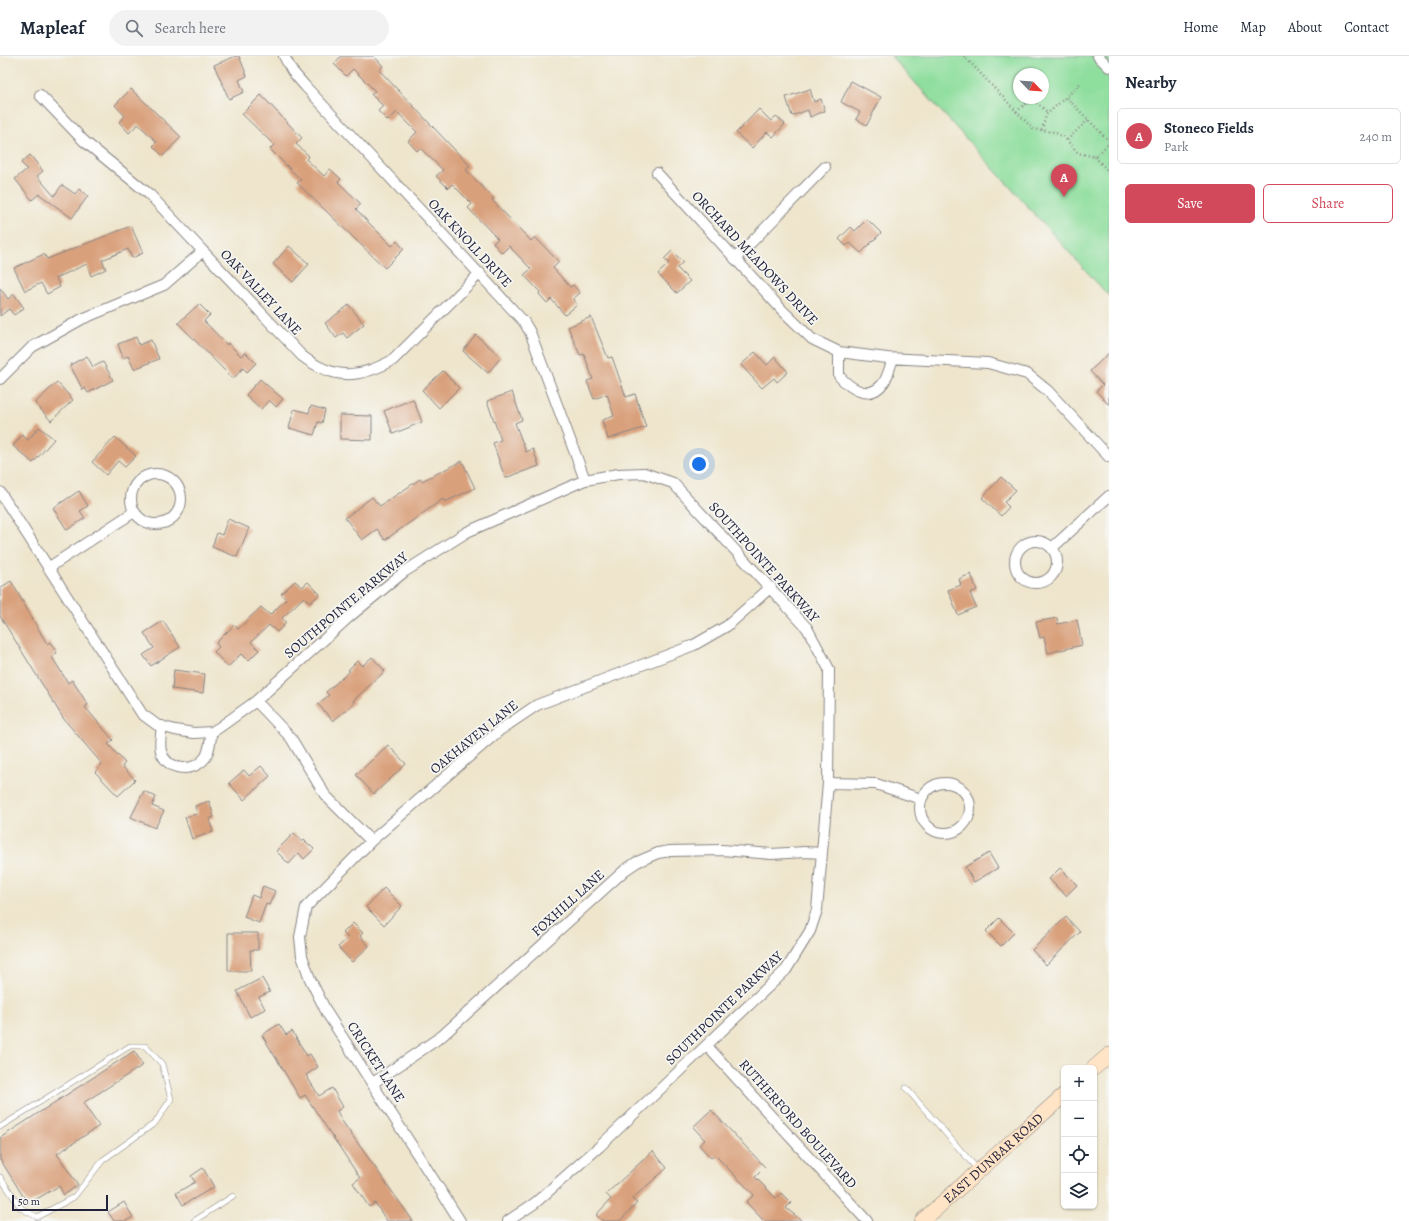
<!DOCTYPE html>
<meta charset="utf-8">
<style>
body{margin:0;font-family:Alegreya,serif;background:#f2f2f3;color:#1f2937}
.controls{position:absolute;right:12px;bottom:12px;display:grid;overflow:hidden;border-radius:6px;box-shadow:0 1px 3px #0004}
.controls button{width:36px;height:36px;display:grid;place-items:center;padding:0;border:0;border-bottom:1px solid #e0e1e3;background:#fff;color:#1f2937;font:20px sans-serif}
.compass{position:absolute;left:1013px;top:12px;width:36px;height:36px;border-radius:50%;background:#fff;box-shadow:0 1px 3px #0004;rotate:115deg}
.scale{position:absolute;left:12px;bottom:10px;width:96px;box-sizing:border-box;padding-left:4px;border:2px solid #22223b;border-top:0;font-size:11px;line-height:14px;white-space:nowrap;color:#22223b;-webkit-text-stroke:3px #f6f6f2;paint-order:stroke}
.you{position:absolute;left:699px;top:408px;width:14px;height:14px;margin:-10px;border:3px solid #fff;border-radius:50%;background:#1a73e8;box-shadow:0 0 0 6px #1a73e833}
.badge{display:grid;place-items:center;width:26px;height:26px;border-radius:50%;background:#d1495b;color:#fff;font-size:13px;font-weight:700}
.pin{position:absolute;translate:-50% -33px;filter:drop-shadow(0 1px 2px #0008)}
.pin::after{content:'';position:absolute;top:21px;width:14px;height:12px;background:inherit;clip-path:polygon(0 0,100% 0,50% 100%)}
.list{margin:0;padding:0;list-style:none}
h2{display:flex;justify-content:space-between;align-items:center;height:52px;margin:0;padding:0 16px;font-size:17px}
h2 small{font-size:13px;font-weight:400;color:#747a83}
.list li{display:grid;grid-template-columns:26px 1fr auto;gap:12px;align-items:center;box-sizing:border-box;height:56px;margin:0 8px 8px;padding:0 8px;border:1px solid #e0e1e3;border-radius:6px}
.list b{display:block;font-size:15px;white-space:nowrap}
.list p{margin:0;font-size:13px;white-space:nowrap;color:#747a83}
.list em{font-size:13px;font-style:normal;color:#747a83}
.actions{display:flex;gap:8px;padding:12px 16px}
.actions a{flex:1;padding:9px 0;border:1px solid #d1495b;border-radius:6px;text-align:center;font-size:14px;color:#d1495b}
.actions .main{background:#d1495b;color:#fff}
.icon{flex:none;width:22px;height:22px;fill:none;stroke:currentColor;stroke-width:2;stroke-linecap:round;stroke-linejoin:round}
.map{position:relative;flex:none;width:1109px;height:1165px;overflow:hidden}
header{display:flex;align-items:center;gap:24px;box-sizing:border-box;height:56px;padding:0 20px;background:#fff;border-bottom:1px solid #e0e1e3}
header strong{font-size:19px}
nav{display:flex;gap:22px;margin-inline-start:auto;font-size:14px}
.search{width:280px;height:36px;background:#f2f2f3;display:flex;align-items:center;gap:10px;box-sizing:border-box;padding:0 14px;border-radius:22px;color:#747a83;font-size:15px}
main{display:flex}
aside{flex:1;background:#fff}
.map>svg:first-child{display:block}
</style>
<header>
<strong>Mapleaf</strong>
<div class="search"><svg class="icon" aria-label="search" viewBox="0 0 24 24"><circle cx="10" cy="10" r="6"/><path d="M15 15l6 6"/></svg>Search here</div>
<nav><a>Home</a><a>Map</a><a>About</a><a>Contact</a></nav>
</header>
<main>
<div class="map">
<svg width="1109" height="1165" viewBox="0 0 1109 1165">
<rect width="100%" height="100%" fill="#f6f6f2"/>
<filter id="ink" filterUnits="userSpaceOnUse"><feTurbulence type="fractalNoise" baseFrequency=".025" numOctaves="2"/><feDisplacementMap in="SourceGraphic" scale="8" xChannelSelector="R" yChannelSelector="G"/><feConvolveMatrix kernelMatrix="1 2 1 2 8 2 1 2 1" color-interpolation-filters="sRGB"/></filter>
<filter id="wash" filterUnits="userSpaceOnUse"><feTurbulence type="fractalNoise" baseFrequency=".012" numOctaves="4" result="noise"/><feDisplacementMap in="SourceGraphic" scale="16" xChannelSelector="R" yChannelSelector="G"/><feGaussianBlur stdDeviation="0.9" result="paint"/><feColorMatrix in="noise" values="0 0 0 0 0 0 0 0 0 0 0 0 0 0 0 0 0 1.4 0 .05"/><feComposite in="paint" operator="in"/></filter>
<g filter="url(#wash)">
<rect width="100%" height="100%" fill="#eee5cc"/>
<path fill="#8ede9d" stroke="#58806c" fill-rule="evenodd" d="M891,0H1109V240ZM1019,18H1043V42H1019Z"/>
<g id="blocks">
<path fill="#d9a07c" d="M236,0H239L247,20L239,24L244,36L229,43L214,9Z
M341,0H374L383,10L379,14L470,110L466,114L494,143L492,144L531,185L535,181L559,206L553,212L570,231L573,229L580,237L573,243L577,249L565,259L551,243L547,247L539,238L540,236L524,219L531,213L509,190L502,197L493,187L498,183L468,152L472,148L452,128L448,132L436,120L443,114L420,92L417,95L408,85L417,76L397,56L388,65L378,55L383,50L371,38L375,35L353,13L346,20L334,8Z
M851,25L881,41L867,69L856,63L860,56L841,46Z
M131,33L181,81L163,100L153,90L157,86L138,68L129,77L119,66L125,60L115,49Z
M810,33L814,46L821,43L825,55L810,61L808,54L792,60L786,41Z
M261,39L302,82L296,88L309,100L306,103L324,120L330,113L341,123L338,126L361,148L356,153L367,165L392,190L397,185L404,193L385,212L297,127L301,124L270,93L274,89L242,58Z
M759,53L771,65L776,60L785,68L773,81L767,76L752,92L736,77Z
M30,99L43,115L37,120L54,140L62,129L75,138L79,133L88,140L72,162L39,138L32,144L15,123L27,113L21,107Z
M867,163L881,177L861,197L850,187L846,190L839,183L851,171L855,175Z
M131,170L143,197L132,202L128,193L102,204L106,213L91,220L87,208L56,222L60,231L47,238L41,227L25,235L14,212L44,198L47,203Z
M289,190L309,208L293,226L273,208Z
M672,195L683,206L677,212L690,225L677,237L658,218L669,207L664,203Z
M0,232L8,243L14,238L24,252L14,259L9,253L0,260Z
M199,248L210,259L204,265L227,289L228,287L241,300L245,296L256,307L247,316L243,312L233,323L178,267Z
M349,249L364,268L347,282L343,277L336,282L325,267Z
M591,261L608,302L612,301L626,341L635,338L646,371L608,383L602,364L614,360L607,338L594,343L587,325L593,323L584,298L580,299L568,271Z
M476,279L501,301L488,317L463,295Z
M136,281L139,289L151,284L159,303L134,313L128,300L123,302L118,288Z
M755,296L767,309L775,301L788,316L777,326L774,322L762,332L741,309Z
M1109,297V349L1096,335L1103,329L1090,315Z
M87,300L93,311L103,306L113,324L88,337L85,332L83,334L70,309Z
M443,315L459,332L439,352L422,334Z
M260,323L283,343L276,351L269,344L261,353L246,339Z
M57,326L73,344L51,365L35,347Z
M512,336L522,364L515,367L526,396L533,393L539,410L505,422L493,387L501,384L487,345Z
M413,343L422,366L393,378L384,355Z
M311,350L325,354L322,367L318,366L314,379L289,372L294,353L309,357Z
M340,359L372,360V384L340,383Z
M39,371L54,383L33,407L13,390L22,379L28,384Z
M115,381L136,400L125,411L118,405L106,419L92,406Z
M462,405L475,432L445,446L443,443L385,484L377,473L362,484L345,462L372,441L380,450L420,423L422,425Z
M1001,421L1016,434L1004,446L1009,451L1001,460L982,442Z
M79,435L88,450L80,455L85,462L67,474L53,452Z
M228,463L249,472L237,501L212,491L217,477L222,479Z
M971,518L977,534L970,537L976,551L958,559L948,534L961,529L959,523Z
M11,525L47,588L50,586L57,597L52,601L68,627L72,624L88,649L85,651L113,684L108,688L125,707L122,710L135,724L118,740L95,716L102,708L63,662L0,560V532Z
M295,525L302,531L308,526L320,538L310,547L304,541L282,562L286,567L277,576L269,569L251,586L259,594L248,605L241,598L228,611L214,596L219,591L216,587L234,569L238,573L261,551L270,559L286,543L281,538Z
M1057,562L1058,568L1077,564L1082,589L1048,597L1044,581L1040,582L1036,566Z
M163,565L180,591L151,610L143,599L154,592L144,577Z
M372,601L385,615L353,645L354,647L333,665L318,648L329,639L326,636L350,615L348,614L357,605L362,610Z
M174,614L205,618L203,637L172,633Z
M388,689L406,708L374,738L356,719Z
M261,710L270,720L244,744L229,727L244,714L249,720Z
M144,735L156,741L152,750L164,755L155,772L131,761Z
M209,745L214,761L209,763L213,776L192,783L185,761L197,758L195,750Z
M294,777L302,786L304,784L314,793L304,803L299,797L289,808L276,795Z
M989,797L998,812L974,826L965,811Z
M1060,812L1077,829L1066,840L1049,823Z
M263,830L275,835L269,849L266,848L259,867L244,861L252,839L259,842Z
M384,832L402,850L384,869L366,851Z
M1066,861L1080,876L1046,909L1032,894Z
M999,862L1014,877L1001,890L986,875Z
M353,867L363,877L360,880L369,890L352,906L338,891L348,882L343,877Z
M228,877H258V894H250L251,915H228Z
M262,922L270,936L259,941L265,953L250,961L237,935Z
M279,968L286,979L292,975L307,1000L310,998L318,1011L306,1019L319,1040L332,1032L343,1051L337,1055L342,1065L413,1165H387L375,1147L369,1151L353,1127L360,1122L305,1039L300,1042L262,979Z
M134,995L143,1009L83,1047L99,1070L57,1098L78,1129L64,1139L59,1130L28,1148L0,1103V1082Z
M711,1054L765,1111L755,1121L776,1142L781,1137L791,1147L786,1152L802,1165H764L746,1146L754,1139L715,1099L711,1102L699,1089L705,1084L693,1071Z
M653,1095L667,1112L632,1143L637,1147L620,1165H603L596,1159L611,1143L606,1138Z
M203,1112L214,1131L183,1149L176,1137L195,1126L191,1120Z
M124,1146L133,1161L126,1165H114L108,1156Z"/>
</g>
</g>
<g filter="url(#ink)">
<use href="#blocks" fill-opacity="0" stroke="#888484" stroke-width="1"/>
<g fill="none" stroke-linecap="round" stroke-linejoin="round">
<defs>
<path id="lane" d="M906,1032L978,1114
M0,1071L130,990H145L162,1008L171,1043L155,1067L103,1104L74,1141L37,1161L21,1152L0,1121
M194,1165L233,1140"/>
<path id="street" d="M284,0L292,15L305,30L524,266L530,276L585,424
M1098,0L1109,11
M40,39L84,85L150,139L302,300C334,324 358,323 393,304L480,217
M657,117L783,255L812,283L839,296L887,302L988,307L1027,318L1048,335L1109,401
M735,203L825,111
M839,296V320C851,333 870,346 884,326C888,320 890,310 893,303
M0,323L32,291L82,263L164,229L203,195
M131 443a25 25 0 1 1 50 0a25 25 0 1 1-50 0Z
M0,436L142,658L157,669L175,674L194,677L212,676L220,671L256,645L349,561L404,516L467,476L585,424L618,418L644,417L673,427L807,572L829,613L828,727L817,854L810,875L786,914L599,1091L535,1147L508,1165
M1015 506a21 21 0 1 1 42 0a21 21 0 1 1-42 0Z
M1052,492L1109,440
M48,512L134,456
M256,645L291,682L325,739L371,785
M162,670C161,678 159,688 161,695C166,714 192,718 205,702C210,695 210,684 212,676
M920 752a25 25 0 1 1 50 0a25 25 0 1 1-50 0Z
M828,727L876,728L921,743
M707,990L867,1165
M373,1027L442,980L625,814L637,806L658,797L670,795L722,794L771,798L805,796L822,797
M460,1165L327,957L310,923L302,900L300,881L306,851L371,785L500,674L537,649L694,589L727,570L771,531"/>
<g id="secondary">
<path d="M1094,1012L1109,999"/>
<path id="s1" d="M922,1165L1064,1039"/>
</g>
</defs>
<use href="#lane" stroke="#888484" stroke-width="6"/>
<use href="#street" stroke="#888484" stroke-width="12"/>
<use href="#secondary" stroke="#888484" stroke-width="16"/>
<path stroke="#888484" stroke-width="2.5" stroke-dasharray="1 3" stroke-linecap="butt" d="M964,0L1033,73L1054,76L1065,82L1078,97L1095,101L1109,87
M1080,28L1066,41L1109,85
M1016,56C1032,42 1033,42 1048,57
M1042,74L1046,59L1066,41
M1067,84L1088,64
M1095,101L1109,116"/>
<use href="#lane" stroke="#fff" stroke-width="5"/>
<use href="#street" stroke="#fff" stroke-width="10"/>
<use href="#secondary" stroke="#ffe4c6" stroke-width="15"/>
</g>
</g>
<g text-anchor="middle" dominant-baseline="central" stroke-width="3.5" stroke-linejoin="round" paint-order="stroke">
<g font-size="14" fill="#22223b" stroke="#f6f6f2">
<text transform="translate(470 187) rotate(47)">OAK KNOLL DRIVE</text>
<text transform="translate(755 202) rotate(47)">ORCHARD MEADOWS DRIVE</text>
<text transform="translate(261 236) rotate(47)">OAK VALLEY LANE</text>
<text transform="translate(764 506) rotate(48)">SOUTHPOINTE PARKWAY</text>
<text transform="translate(346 549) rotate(-40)">SOUTHPOINTE PARKWAY</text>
<text transform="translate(474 681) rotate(-39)">OAKHAVEN LANE</text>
<text transform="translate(568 847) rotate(-42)">FOXHILL LANE</text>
<text transform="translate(724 952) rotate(-44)">SOUTHPOINTE PARKWAY</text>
<text transform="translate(376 1006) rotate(57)">CRICKET LANE</text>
<text transform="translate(798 1068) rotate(48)">RUTHERFORD BOULEVARD</text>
<text stroke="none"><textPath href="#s1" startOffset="95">EAST DUNBAR ROAD</textPath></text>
</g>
</g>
</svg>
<div class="controls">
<button>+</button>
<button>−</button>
<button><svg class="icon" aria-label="locate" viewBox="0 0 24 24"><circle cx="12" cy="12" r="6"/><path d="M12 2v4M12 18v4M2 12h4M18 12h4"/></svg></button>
<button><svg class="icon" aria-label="layers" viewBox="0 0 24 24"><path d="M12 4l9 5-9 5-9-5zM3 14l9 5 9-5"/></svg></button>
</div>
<svg class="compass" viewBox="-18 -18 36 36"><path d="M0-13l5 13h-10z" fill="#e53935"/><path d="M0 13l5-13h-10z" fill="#747a83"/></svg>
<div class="scale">50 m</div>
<div class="you"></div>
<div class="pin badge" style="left:1064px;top:141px">A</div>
</div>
<aside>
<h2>Nearby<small></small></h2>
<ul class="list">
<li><span class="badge">A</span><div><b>Stoneco Fields</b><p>Park</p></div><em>240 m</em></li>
</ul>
<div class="actions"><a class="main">Save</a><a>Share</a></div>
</aside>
</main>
